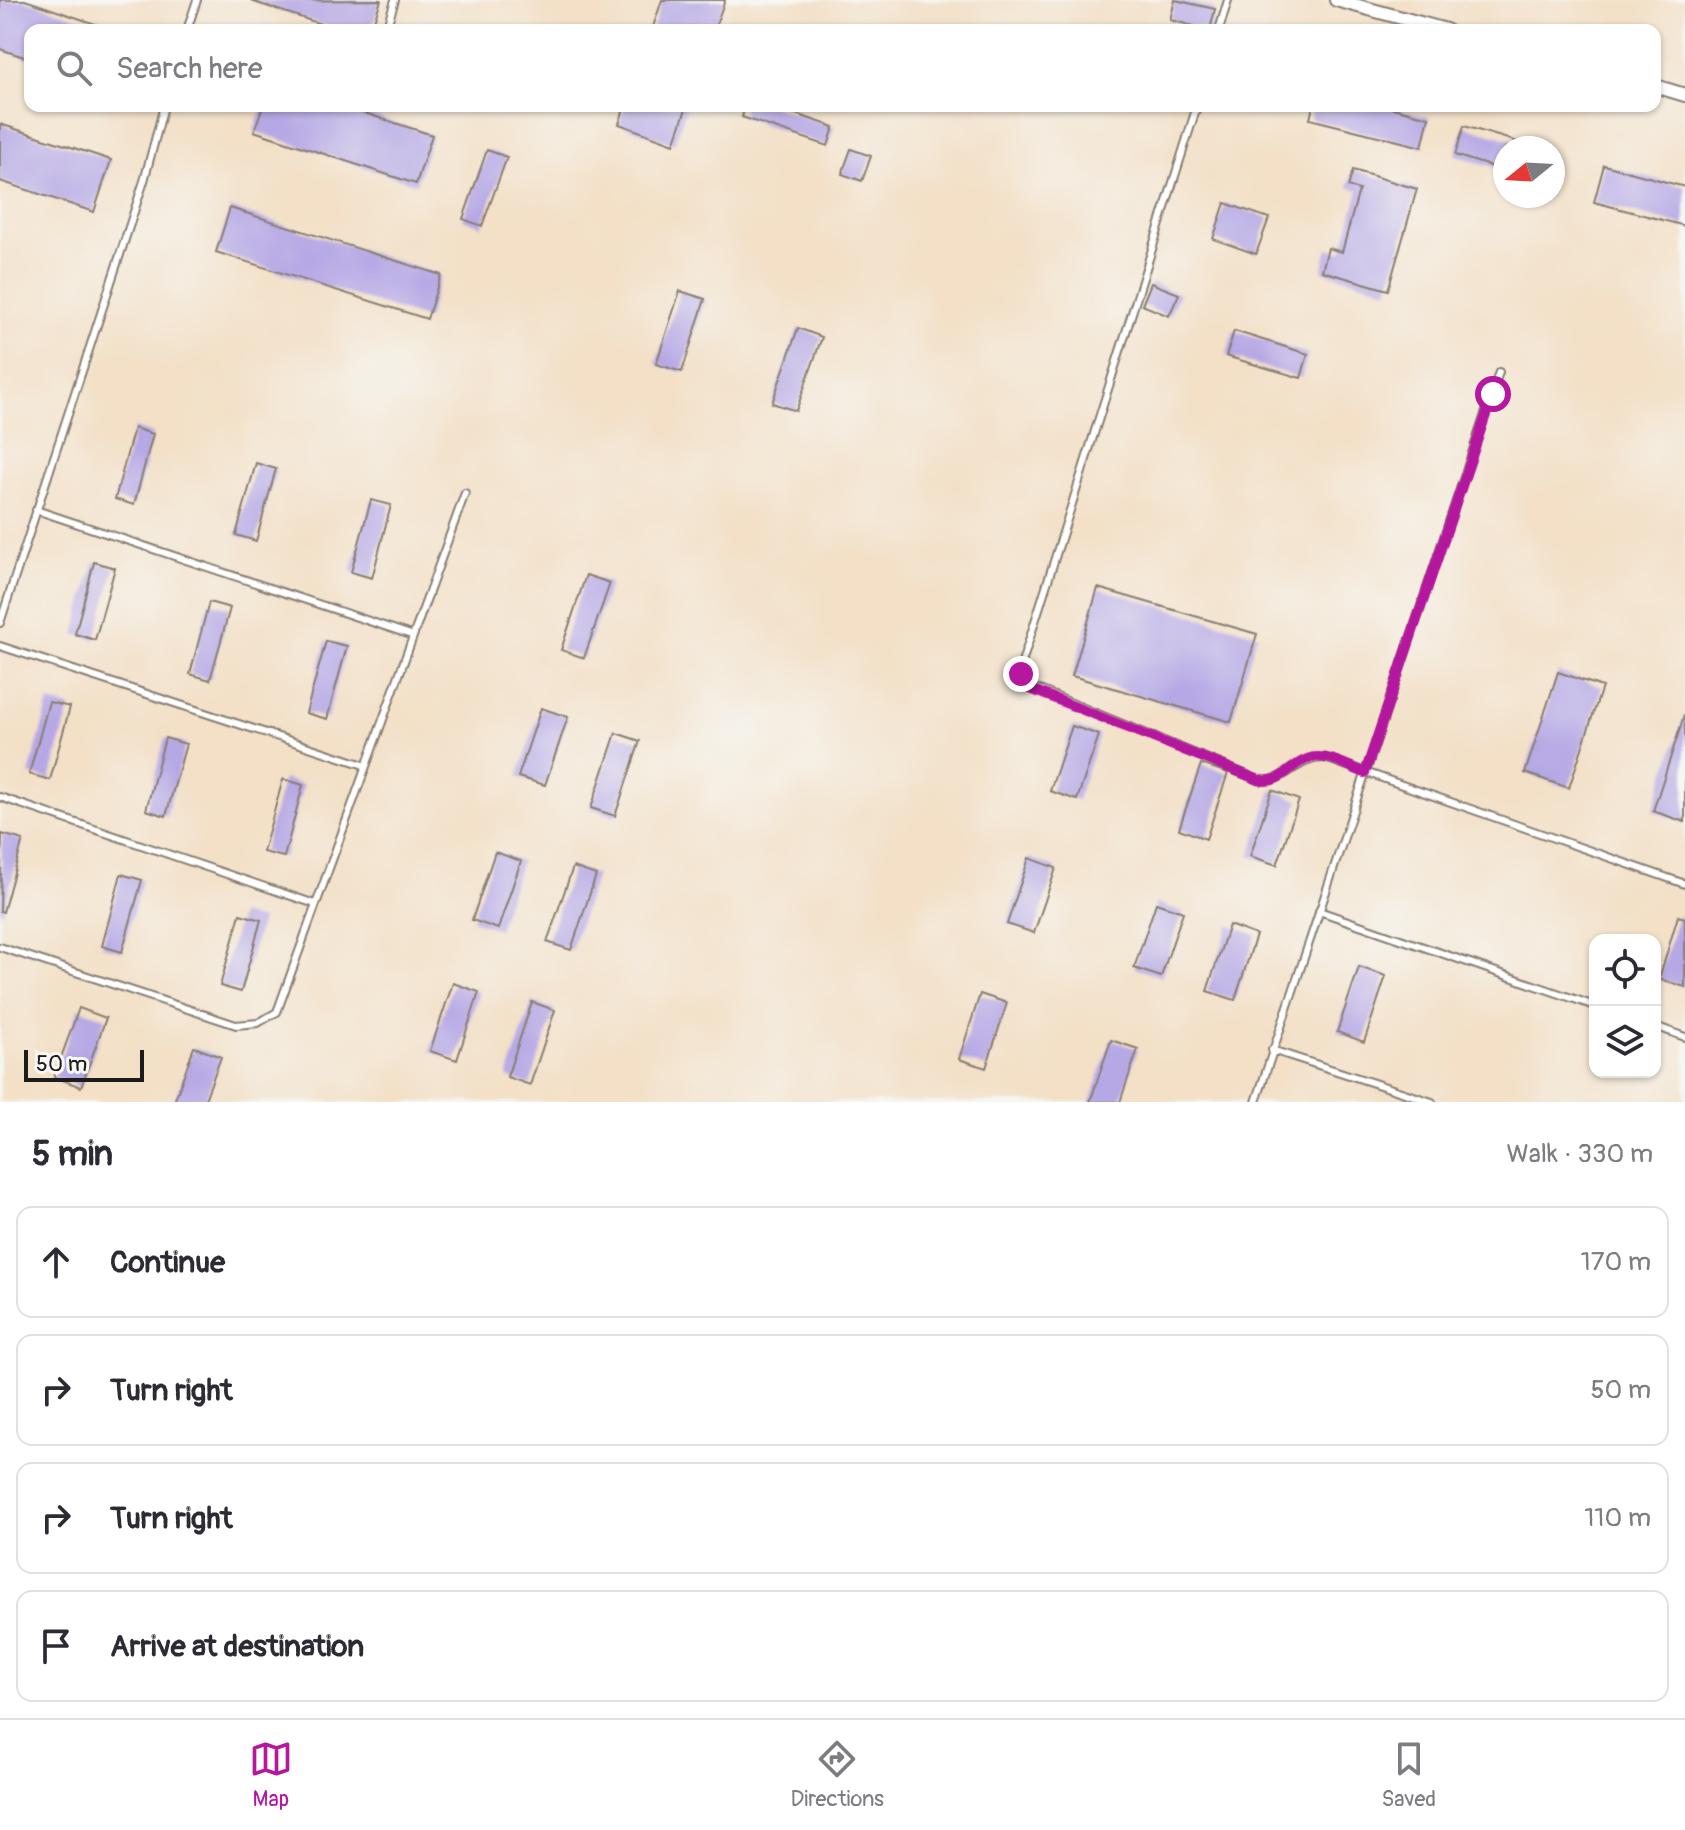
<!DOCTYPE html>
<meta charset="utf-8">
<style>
body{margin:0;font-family:Pangolin,sans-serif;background:#f2f2f3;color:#2b2b33}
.controls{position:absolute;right:24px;bottom:24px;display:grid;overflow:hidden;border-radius:16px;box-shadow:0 2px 6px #0004}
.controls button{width:72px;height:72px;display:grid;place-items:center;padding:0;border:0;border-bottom:2px solid #e1e1e2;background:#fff;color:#2b2b33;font:40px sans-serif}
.compass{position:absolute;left:1493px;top:136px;width:72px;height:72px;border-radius:50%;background:#fff;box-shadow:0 2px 6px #0004;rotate:252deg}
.scale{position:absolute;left:24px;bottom:20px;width:120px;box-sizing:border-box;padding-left:8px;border:4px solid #1c1c1c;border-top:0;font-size:22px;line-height:28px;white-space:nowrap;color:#1c1c1c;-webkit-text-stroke:6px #f6f6f2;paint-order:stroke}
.stop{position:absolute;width:24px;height:24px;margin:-18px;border:6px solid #b5179e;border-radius:50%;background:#fff}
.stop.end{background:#b5179e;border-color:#fff;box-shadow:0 2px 8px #0008}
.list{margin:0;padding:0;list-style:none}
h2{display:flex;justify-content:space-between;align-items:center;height:104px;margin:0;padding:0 32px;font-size:34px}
h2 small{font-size:26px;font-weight:400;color:#7c7c81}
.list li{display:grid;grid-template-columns:52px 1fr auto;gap:24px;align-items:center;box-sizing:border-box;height:112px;margin:0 16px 16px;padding:0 16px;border:2px solid #e1e1e2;border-radius:16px}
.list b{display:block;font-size:30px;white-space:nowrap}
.list em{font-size:26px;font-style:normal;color:#7c7c81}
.icon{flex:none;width:44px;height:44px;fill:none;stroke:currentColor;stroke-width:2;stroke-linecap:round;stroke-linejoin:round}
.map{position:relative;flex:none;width:1685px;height:1102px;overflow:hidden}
.search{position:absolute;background:#fff;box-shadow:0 2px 6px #0004;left:24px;right:24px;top:24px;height:88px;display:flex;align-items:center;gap:20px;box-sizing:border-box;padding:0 28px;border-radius:16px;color:#7c7c81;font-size:30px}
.sheet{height:616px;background:#fff}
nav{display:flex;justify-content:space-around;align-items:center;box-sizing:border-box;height:112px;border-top:2px solid #e1e1e2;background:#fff;font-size:22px;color:#7c7c81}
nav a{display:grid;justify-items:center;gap:4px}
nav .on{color:#b5179e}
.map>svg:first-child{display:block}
</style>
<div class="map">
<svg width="1685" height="1102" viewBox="0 0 1685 1102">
<rect width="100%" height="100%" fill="#f6f6f2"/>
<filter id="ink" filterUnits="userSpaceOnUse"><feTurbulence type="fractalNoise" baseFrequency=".0125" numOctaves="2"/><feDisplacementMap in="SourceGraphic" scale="16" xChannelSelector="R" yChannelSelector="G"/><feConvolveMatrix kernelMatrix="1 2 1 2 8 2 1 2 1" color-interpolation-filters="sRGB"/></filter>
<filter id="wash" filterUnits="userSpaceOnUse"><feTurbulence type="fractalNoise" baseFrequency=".006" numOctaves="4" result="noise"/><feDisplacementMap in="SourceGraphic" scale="32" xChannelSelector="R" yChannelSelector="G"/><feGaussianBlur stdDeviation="1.8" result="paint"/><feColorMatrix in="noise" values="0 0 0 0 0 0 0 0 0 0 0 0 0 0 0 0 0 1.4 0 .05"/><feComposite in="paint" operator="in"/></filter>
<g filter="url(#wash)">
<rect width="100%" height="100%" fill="#f3e0c7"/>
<g id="blocks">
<path fill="#b6a8e5" d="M0,0H25L113,30H30V59L0,49Z
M381,0L371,30H339L251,1Z
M662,0H725L714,30H652Z
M1175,0L1215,9L1210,30L1170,20Z
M263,106H343L432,135L416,184L254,131Z
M625,106H687L674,144L619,124Z
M745,106H772L834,127L828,146L742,117Z
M1313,106H1385L1429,117L1422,147L1310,119Z
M0,124L111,160L94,212L0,181Z
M1464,126L1535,147L1534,148H1505V171L1455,155Z
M851,149L871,156L862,181L842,174Z
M487,150L507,157L482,226L463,219Z
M1604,165L1685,187V226L1594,202Z
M1353,170L1417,189L1388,290L1322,271L1328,248L1342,252L1359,190L1348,187Z
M1225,203L1269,218L1256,254L1213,239Z
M230,208L441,275L427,319L216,252Z
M1151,283L1179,294L1169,316L1142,305Z
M680,291L705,299L682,372L656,364Z
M798,328L822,337L796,411L772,403Z
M1234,331L1308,354L1301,378L1226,356Z
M134,428L153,434L134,505L115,499Z
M256,463L276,469L256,541L236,535Z
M371,500L391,505L372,578L351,572Z
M94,562L115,568L95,640L75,634Z
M586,575L610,583L584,658L561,650Z
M1098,588L1257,634L1231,722L1072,676Z
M209,602L230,608L210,680L190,674Z
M326,641L347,646L327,719L306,713Z
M1558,672L1602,687L1569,788L1525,773Z
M49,702L70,707L50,780L29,774Z
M541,708L568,717L545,785L518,777Z
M1684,716H1685V822L1653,811Z
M1072,726L1099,735L1077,800L1050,791Z
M616,733L640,741L615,816L591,808Z
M165,738L186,744L166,816L146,810Z
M1201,764L1228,773L1206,839L1179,829Z
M283,779L303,785L284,857L263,852Z
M1272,790L1299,800L1277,865L1250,856Z
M2,834L23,840L3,912L0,911Z
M495,852L521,861L498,929L472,920Z
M1029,858L1056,868L1034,933L1007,924Z
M573,867L596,875L571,950L547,942Z
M121,874L142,880L122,952L102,946Z
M1156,903L1183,912L1161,977L1134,968Z
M240,914L261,920L241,992L220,986Z
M1678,916L1685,918V987L1659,979Z
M1229,925L1256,935L1235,1000L1207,991Z
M1359,967L1386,976L1364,1042L1337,1032Z
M453,983L479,992L457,1060L430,1051Z
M980,994L1007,1003L986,1068L959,1059Z
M532,1002L555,1010L530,1085L507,1077Z
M79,1008L106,1018L81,1087L54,1077Z
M1111,1040L1138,1049L1120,1102H1090Z
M194,1047L221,1057L204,1102H174Z"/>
</g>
</g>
<g filter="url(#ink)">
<use href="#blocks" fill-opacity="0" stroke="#887e72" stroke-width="2"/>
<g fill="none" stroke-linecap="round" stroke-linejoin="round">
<defs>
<path id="lane" d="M387,26L395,0
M187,30L197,0
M1219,30L1228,0
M1197,106L1022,663L1023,683L1259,780C1284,785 1296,757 1325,758L1685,884
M36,510L411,635
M0,623L144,181L164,106
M0,646L364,765
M0,797L315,904
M1319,911L1595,1006
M0,947L236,1025L258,1023L277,1012L465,493
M1655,1026L1685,1037
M1272,1050L1432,1102
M1256,1102L1499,372"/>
<path id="street" d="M1336,0L1446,30
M1655,86L1685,95"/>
</defs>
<use href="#lane" stroke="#887e72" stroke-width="10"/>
<use href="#street" stroke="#887e72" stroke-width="16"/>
<use href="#lane" stroke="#fff" stroke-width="6"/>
<use href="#street" stroke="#fff" stroke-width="12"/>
</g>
</g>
<g fill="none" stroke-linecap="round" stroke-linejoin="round" filter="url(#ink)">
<path stroke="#b5179e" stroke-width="10" d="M1021,674L1028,688L1259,780C1282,785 1289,764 1310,758C1327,753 1349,767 1365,773L1493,394"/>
</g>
</svg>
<div class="controls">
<button><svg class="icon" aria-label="locate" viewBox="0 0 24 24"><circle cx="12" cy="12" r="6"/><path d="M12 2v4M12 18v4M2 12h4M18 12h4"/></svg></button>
<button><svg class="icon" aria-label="layers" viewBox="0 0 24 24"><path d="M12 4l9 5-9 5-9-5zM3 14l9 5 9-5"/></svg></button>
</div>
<svg class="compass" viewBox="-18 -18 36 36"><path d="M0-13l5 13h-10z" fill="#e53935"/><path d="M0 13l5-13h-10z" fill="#7c7c81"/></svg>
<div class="scale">50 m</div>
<div class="stop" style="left:1493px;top:394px"></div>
<div class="stop end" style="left:1021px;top:674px"></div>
<div class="search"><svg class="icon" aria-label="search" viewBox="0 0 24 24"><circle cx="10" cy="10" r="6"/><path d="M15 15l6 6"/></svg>Search here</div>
</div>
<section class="sheet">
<h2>5 min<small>Walk · 330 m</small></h2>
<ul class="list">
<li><svg class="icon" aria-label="ahead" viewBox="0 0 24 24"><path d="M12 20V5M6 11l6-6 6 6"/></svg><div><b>Continue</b></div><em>170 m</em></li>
<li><svg class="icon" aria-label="right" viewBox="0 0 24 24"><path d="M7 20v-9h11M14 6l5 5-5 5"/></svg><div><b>Turn right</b></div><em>50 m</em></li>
<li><svg class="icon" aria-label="right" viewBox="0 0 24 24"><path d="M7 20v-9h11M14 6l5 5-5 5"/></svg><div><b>Turn right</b></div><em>110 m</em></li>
<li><svg class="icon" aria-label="arrive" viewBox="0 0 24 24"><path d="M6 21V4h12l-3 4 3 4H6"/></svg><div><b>Arrive at destination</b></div></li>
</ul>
</section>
<nav>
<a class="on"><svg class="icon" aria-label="map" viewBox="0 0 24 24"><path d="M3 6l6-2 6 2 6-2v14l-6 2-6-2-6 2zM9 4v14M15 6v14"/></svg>Map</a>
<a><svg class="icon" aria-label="directions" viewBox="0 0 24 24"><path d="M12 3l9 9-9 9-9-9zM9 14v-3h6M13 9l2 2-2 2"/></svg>Directions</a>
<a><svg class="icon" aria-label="saved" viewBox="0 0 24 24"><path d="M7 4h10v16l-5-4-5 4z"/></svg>Saved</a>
</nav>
